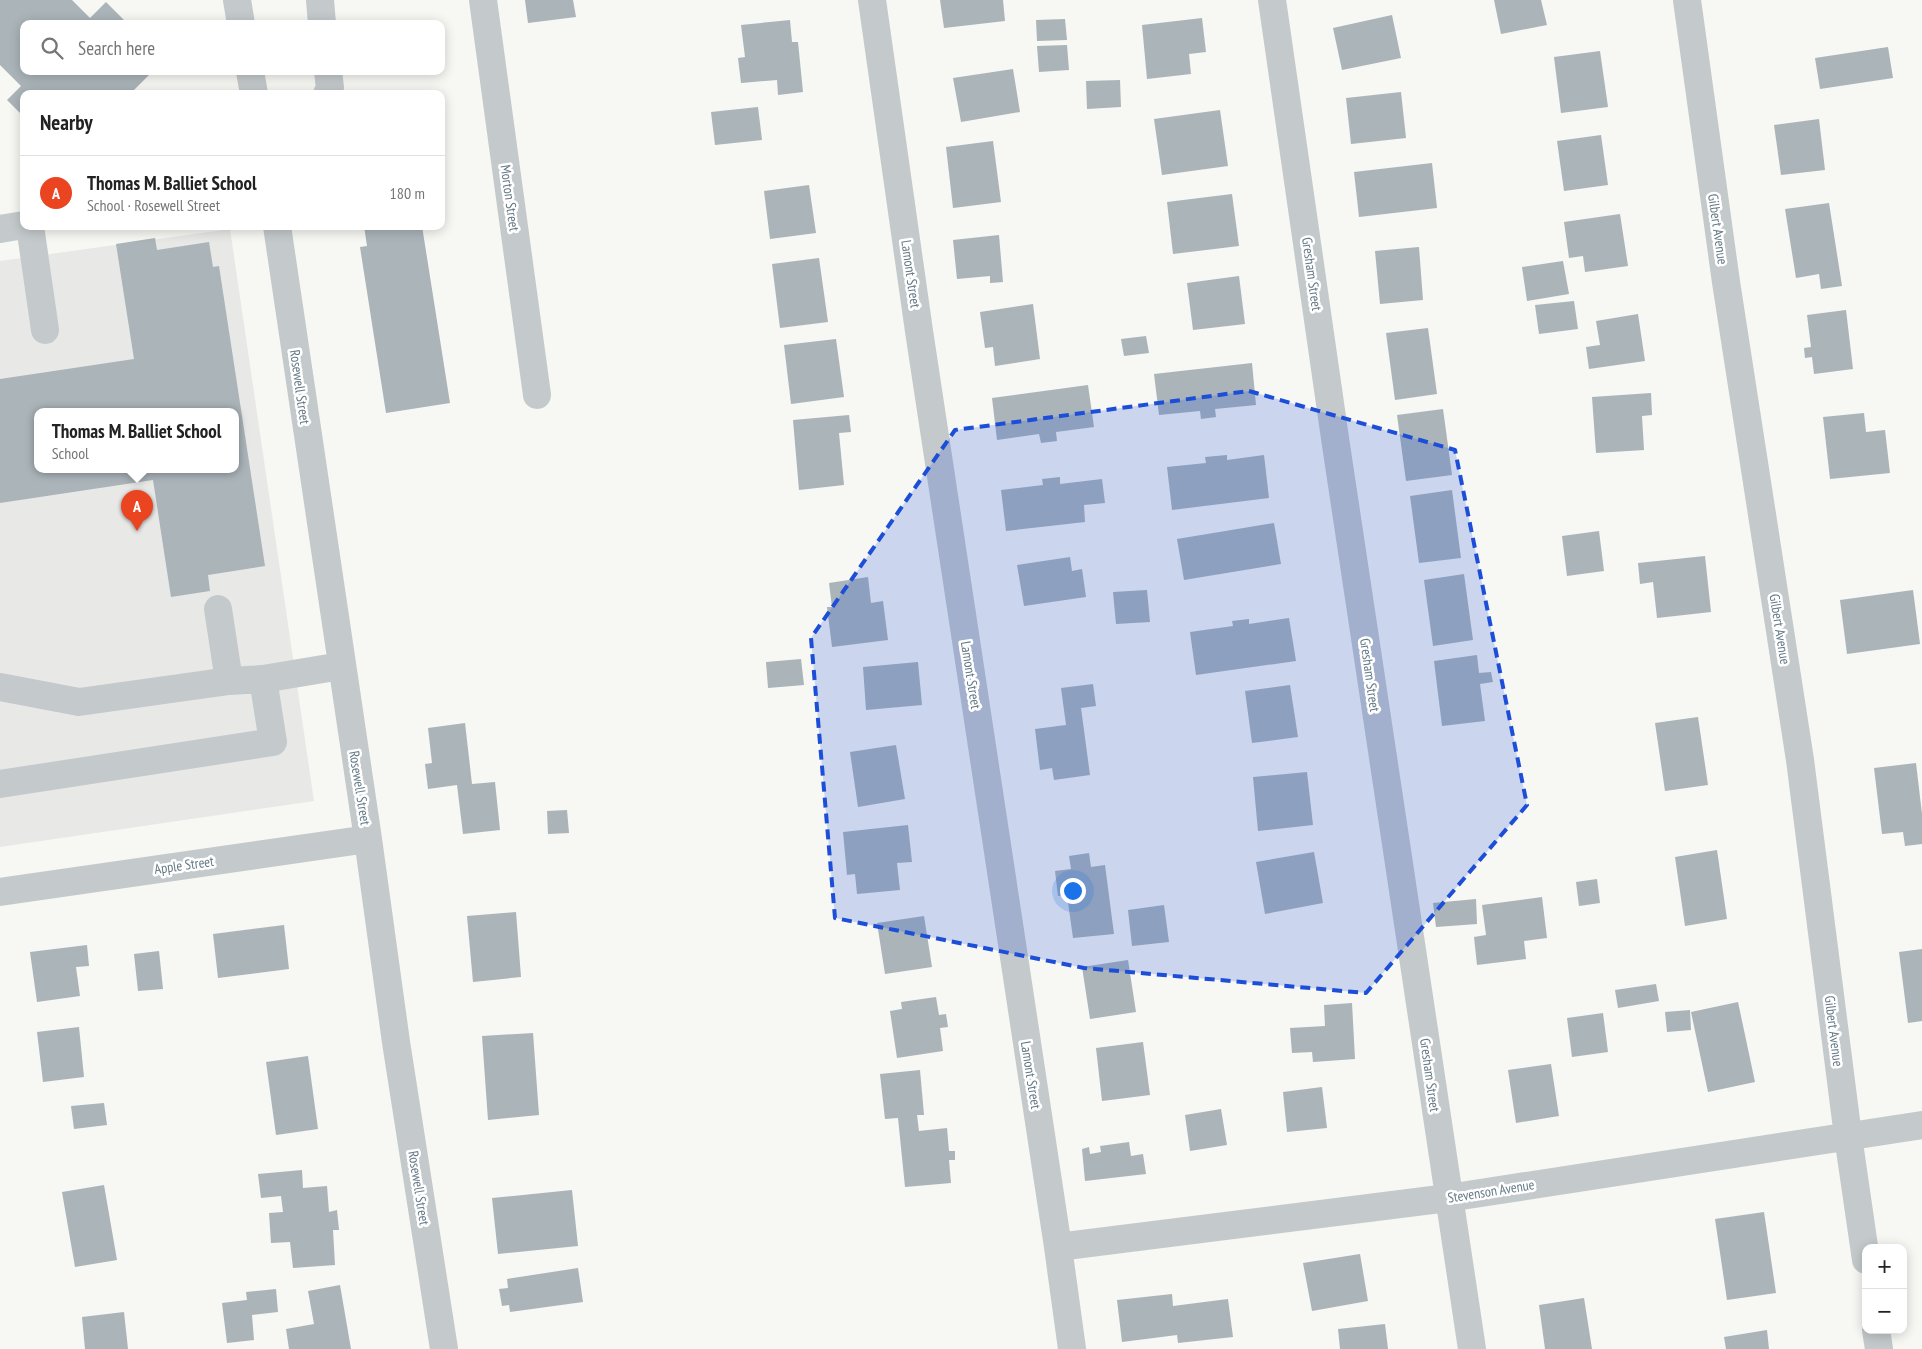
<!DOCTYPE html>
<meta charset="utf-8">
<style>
body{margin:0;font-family:"PT Sans Narrow",sans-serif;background:#f2f2f2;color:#222}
.controls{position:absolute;right:15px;bottom:15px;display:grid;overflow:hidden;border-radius:10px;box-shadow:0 2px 12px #0003}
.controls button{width:45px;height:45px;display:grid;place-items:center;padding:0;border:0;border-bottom:1px solid #e0e0e0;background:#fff;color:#222;font:25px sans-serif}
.you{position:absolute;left:1072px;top:890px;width:18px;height:18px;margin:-12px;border:4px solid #fff;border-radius:50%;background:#1a73e8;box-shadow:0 0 0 8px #1a73e833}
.badge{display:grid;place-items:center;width:32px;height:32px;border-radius:50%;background:#ea4420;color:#fff;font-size:16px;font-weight:700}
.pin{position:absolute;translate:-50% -41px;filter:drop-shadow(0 1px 2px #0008)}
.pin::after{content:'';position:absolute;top:26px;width:18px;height:15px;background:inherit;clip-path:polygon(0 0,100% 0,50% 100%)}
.popup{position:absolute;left:34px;top:408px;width:205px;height:65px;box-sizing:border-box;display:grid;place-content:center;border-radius:10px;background:#fff;filter:drop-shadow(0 1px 4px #0005);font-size:16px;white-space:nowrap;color:#767676}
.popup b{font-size:19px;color:#222}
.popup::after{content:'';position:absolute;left:50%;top:100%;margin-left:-10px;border:10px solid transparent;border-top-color:#fff}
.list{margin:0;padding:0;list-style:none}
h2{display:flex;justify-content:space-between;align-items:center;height:65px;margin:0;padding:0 20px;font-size:21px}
h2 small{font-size:16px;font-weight:400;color:#767676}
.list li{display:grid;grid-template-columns:32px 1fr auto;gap:15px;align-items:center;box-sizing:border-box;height:75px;padding:0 20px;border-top:1px solid #e0e0e0}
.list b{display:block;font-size:19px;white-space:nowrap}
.list p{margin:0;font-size:16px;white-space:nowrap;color:#767676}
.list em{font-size:16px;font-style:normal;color:#767676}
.icon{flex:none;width:28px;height:28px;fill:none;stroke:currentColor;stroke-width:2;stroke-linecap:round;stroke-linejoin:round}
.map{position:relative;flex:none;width:1922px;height:1349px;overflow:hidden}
.search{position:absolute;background:#fff;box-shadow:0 2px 12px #0003;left:20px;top:20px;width:425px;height:55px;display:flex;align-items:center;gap:12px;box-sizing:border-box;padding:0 18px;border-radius:10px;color:#767676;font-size:19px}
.panel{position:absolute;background:#fff;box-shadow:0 2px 12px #0003;left:20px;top:90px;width:425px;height:140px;border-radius:10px}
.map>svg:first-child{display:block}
</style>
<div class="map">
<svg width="1922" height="1349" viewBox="0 0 1922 1349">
<rect width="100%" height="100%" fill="#f7f7f3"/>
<path fill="#e8e8e7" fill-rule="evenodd" d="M230,229L314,801L0,847V261ZM38,412H236V470H38Z"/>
<path fill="#aab4b9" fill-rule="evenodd" d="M0,0H72L90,18L106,2L128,24H24V71H145L149,75L130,94H24V117L7,100L21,86L0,65Z
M525,0H573L576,17L528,23Z
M940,0H1003L1005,21L944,28Z
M1494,0H1541L1547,25L1501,34Z
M1392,15L1401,58L1342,70L1333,28Z
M1202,18L1206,52L1189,54L1191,74L1147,79L1142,25Z
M1065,19L1067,40L1037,41L1036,20Z
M790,20L792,42H798L803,92L778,95L777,80L741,83L738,58L745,57L741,25Z
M1067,45L1069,70L1039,72L1037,46Z
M1888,47L1893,78L1820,89L1815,58Z
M1600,51L1608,107L1561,113L1554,57Z
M1013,69L1020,112L961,122L953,78Z
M1120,80L1121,107L1087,109L1086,81Z
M1401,92L1406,138L1351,144L1346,98Z
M758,107L762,140L715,145L711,112Z
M1220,110L1228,166L1162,175L1154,119Z
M1819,119L1825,170L1781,175L1774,125Z
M1601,135L1608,185L1564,191L1557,141Z
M993,141L1001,202L953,208L946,147Z
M1432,163L1437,208L1359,217L1354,172Z
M809,185L816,233L770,239L764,191Z
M1232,194L1239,246L1173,254L1167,202Z
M1829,203L1842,286L1821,289L1819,274L1796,278L1785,209Z
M1620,214L1628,266L1585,272L1583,256L1569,258L1564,222Z
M364,226H422L450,403L386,413L360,247L367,246Z
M999,235L1003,282L990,283V276L957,279L953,240Z
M155,238L157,250L209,242L213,267L219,266L265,566L208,575L210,591L171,597L153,480L0,503V379L134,359L116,244ZM38,412H236V470H38Z
M1419,247L1423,300L1380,304L1375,251Z
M819,258L828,322L780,328L772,264Z
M1563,261L1569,294L1527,301L1522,267Z
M1239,276L1245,324L1193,330L1187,283Z
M1574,301L1578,329L1539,334L1535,305Z
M1033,304L1040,359L995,366L993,347L985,348L980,312Z
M1846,310L1853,369L1814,374L1812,357L1805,358L1804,348L1811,347L1807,315Z
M1638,314L1645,361L1589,369L1586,347L1600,345L1596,321Z
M1428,328L1437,394L1395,400L1386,333Z
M1146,336L1149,353L1124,356L1121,339Z
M836,339L844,397L791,404L784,345Z
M1252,363L1256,405L1215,409L1216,417L1201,419L1200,411L1159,415L1154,374Z
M1088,385L1094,427L1056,432L1057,441L1041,443L1039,434L997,440L992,398Z
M1651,393L1652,415L1642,416L1644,450L1596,453L1592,397Z
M1443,409L1452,475L1406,481L1397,415Z
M1864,413L1866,432L1885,430L1890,473L1830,479L1823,417Z
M849,415L851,432L839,433L844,485L799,490L793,420Z
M1227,455V460L1264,455L1269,498L1172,510L1167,467L1206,463L1205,457Z
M1060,477V484L1102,479L1105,503L1084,505L1085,522L1006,531L1001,490L1043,485L1042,479Z
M1452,490L1461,558L1419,563L1410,496Z
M1274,523L1281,564L1184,580L1177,539Z
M1599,531L1604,571L1567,576L1562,536Z
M1705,556L1711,612L1657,618L1653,582L1640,584L1638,563Z
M1070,557L1072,571L1082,569L1086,597L1024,606L1017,565Z
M1464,574L1473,640L1433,646L1424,580Z
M868,577L871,603L883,601L888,640L832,647L827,607H832L829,583Z
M1147,590L1150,622L1116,624L1113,592Z
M1913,590L1920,644L1847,654L1840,600Z
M1289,618L1296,661L1196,675L1190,632L1233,626L1232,621L1249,619V624Z
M1477,655L1479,673L1491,672L1493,682L1480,684L1485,721L1442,726L1434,661Z
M801,659L804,685L768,688L766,662Z
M918,662L922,705L866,710L863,667Z
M1093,684L1096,706L1081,708L1090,775L1054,780L1052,768L1040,770L1035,729L1066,725L1061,688Z
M1290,685L1298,737L1252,743L1245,691Z
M1698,717L1708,785L1665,791L1655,723Z
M465,723L472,784L495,782L500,830L463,834L457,785L428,789L425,764L432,763L428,728Z
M896,745L905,799L858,807L850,752Z
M1916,763L1922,814V844L1905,846L1903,832L1882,834L1874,768Z
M1307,772L1313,825L1258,831L1253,777Z
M567,810L569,833L548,834L547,811Z
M908,825L912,862L897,863L900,890L857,894L855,874L847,875L843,832Z
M1717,850L1727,919L1685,926L1675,857Z
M1314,852L1323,903L1265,914L1256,862Z
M1089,853L1091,867L1105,865L1114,934L1073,938L1067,895L1058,896L1055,871L1071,869L1069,856Z
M1597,879L1600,903L1579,906L1576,882Z
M1542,897L1547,938L1524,941L1526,959L1477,965L1474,937L1486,935L1482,905Z
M1476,899L1477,924L1436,927L1433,903Z
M1164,905L1169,942L1132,946L1128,910Z
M516,912L521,977L473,982L467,916Z
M924,916L932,967L885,974L877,923Z
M284,925L289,969L218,978L213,934Z
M87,945L89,966L76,967L80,996L37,1002L30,952Z
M1922,949V1021L1908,1023L1899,952Z
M159,951L163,989L138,991L134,954Z
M1128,960L1136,1012L1090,1019L1082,967Z
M1656,984L1659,1001L1618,1008L1615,990Z
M936,997L939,1015L946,1014L948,1027L940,1028L943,1051L897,1058L890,1011L902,1009L901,1002Z
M1738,1002L1755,1082L1708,1092L1691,1012Z
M1352,1003L1355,1059L1313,1062L1312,1052L1292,1053L1290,1028L1325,1026L1324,1005Z
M1690,1010L1691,1030L1667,1032L1665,1012Z
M1603,1013L1608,1052L1572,1057L1567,1018Z
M79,1027L84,1077L43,1082L37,1032Z
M533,1033L539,1115L488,1120L482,1036Z
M1143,1042L1150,1095L1102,1101L1096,1048Z
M308,1056L318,1129L276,1135L266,1062Z
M1551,1064L1559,1116L1516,1123L1508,1070Z
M920,1070L924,1115H917L919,1131L947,1128L949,1151H955V1160H949L951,1183L905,1187L898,1118L885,1119L880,1074Z
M1322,1087L1327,1128L1287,1132L1283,1092Z
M104,1103L107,1125L74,1129L71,1106Z
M1221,1109L1227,1145L1190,1151L1185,1115Z
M1129,1142L1131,1156L1143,1154L1146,1174L1085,1181L1082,1149L1089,1147L1090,1154L1101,1152L1100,1146Z
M302,1170L303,1188L327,1186L329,1212L337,1210L339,1230H333L335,1265L293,1268L290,1242L271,1243L269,1213L283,1212L281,1196L261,1198L258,1174Z
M104,1185L117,1260L75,1267L62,1192Z
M572,1190L578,1246L498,1254L492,1198Z
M1764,1212L1776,1293L1727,1300L1715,1219Z
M1360,1254L1368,1301L1312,1311L1303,1263Z
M578,1268L583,1302L510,1312L509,1305L502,1306L499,1289L508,1288L507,1279Z
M340,1285L351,1349H289L286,1329L314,1324L308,1291Z
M276,1289L278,1312L252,1315L254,1340L227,1343L222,1303L247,1300L246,1292Z
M1172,1294L1173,1306L1228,1299L1233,1337L1178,1343L1177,1335L1122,1342L1117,1300Z
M1584,1298L1592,1349H1545L1539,1305Z
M124,1312L128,1349H85L82,1317Z
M1385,1324L1388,1349H1340L1338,1329Z
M1767,1330L1769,1349H1726L1724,1337Z"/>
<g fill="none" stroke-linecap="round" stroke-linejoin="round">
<path stroke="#c4c9cb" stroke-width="28" d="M237,0L241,24
M320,0L322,24
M483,0L537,395
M872,0L919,331L1058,1247L1072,1349
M1272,0L1336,445L1472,1349
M1687,0L1726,282L1800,760L1848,1136L1866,1260
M250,71L254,94
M327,94L330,88L328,71
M30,226L45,330
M277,226L368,839L396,1042L444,1349
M0,229L24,225
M218,609L229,681
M0,687L79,702L229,681L263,679L341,666
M0,784L273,742L263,679
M0,892L368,839
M1058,1247L1448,1198L1922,1125
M1876,1330L1879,1349"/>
</g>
<path fill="#1d4ed8" fill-opacity="0.2" stroke="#1d4ed8" stroke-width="4" stroke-dasharray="10 6" stroke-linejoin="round" d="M1249,391L1455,450L1527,805L1366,993L1084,968L835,918L811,638L955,430Z"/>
<g text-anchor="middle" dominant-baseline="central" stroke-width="5" stroke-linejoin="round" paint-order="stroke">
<g font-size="14" fill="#647986" stroke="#fff">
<text transform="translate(510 198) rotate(82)">Morton Street</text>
<text transform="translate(1718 229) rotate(82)">Gilbert Avenue</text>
<text transform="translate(911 274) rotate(82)">Lamont Street</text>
<text transform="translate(1312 274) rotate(82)">Gresham Street</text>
<text transform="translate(300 387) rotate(82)">Rosewell Street</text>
<text transform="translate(1780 629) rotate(81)">Gilbert Avenue</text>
<text transform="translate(971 675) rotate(81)">Lamont Street</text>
<text transform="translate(1370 675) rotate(82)">Gresham Street</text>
<text transform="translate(360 788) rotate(81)">Rosewell Street</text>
<text transform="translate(184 865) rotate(-8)">Apple Street</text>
<text transform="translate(1834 1031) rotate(83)">Gilbert Avenue</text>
<text transform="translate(1031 1075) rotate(81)">Lamont Street</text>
<text transform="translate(1430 1075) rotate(82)">Gresham Street</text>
<text transform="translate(419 1188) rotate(81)">Rosewell Street</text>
<text transform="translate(1491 1191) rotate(-9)">Stevenson Avenue</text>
</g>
</g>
</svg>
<div class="controls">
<button>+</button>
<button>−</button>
</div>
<div class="you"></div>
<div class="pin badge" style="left:137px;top:531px">A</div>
<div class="popup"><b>Thomas M. Balliet School</b>School</div>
<div class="search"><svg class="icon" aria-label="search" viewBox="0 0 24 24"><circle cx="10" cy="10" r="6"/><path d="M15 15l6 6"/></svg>Search here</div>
<section class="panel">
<h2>Nearby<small></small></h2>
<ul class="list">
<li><span class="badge">A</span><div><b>Thomas M. Balliet School</b><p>School · Rosewell Street</p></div><em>180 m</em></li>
</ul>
</section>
</div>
